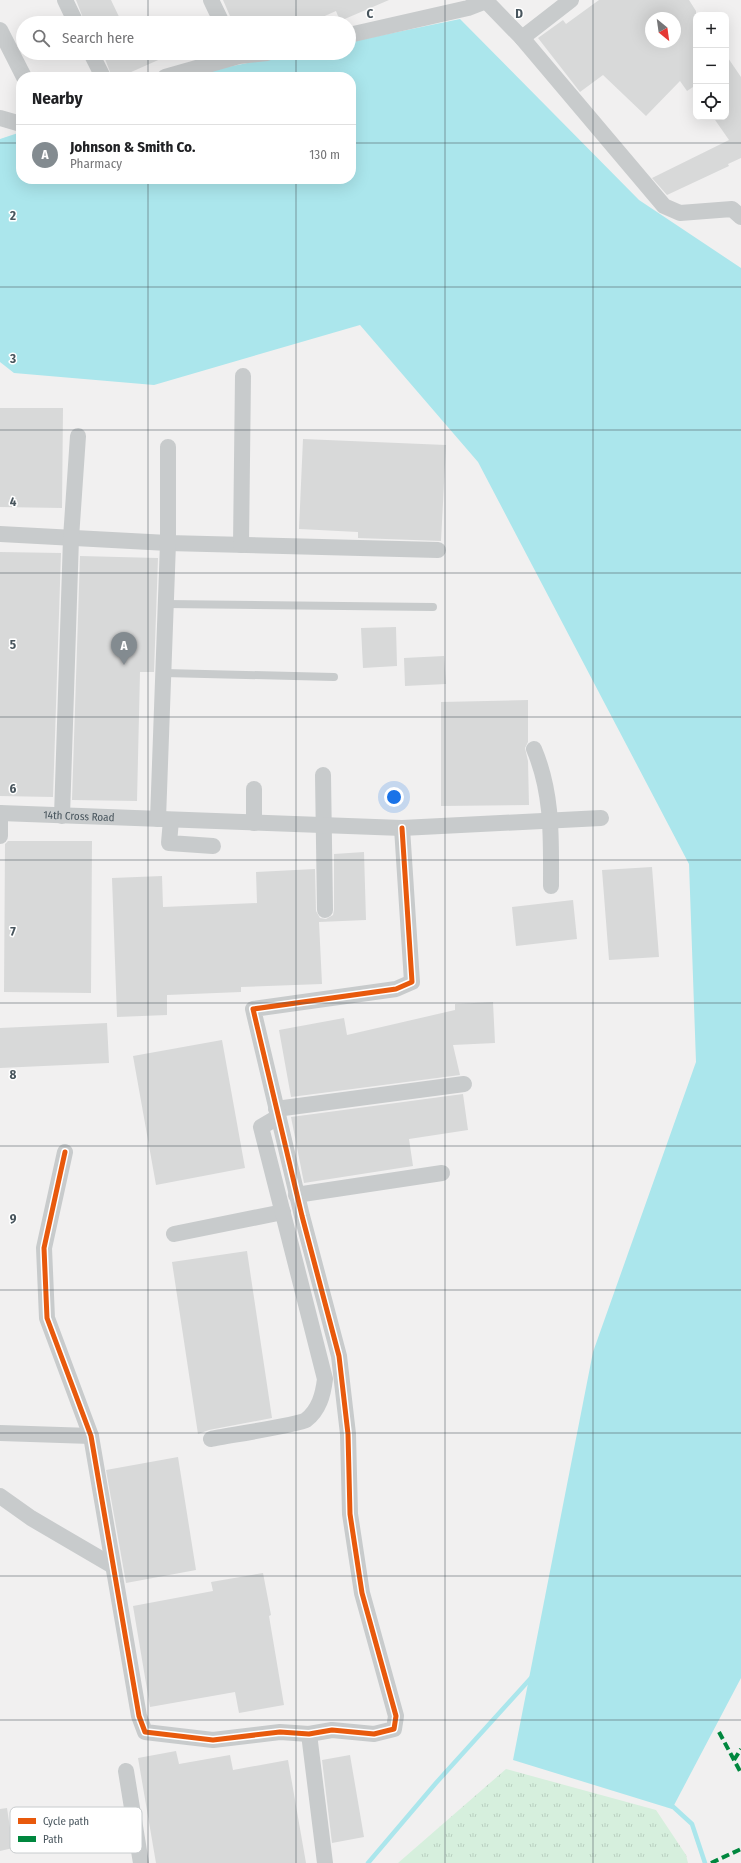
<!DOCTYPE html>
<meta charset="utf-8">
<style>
body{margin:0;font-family:"Fira Sans Condensed",sans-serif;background:#f6f6f6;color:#202124}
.controls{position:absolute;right:12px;top:12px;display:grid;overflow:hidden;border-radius:8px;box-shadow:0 4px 16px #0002}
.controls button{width:36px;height:36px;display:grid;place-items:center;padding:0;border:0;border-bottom:1px solid #e0e0e0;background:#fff;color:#202124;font:20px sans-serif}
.compass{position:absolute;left:645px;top:12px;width:36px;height:36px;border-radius:50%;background:#fff;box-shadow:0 4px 16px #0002;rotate:151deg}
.you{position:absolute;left:394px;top:797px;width:14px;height:14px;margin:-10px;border:3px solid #fff;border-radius:50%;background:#1a73e8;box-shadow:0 0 0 6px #1a73e833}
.badge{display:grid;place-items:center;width:26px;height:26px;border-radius:50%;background:#838b90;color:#fff;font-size:13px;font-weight:700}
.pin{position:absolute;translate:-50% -33px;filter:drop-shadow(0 1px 2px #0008)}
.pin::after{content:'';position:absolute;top:21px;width:14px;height:12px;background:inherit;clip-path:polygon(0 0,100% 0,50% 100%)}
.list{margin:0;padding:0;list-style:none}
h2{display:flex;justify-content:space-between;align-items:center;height:52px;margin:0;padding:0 16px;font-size:17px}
h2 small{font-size:13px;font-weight:400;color:#757577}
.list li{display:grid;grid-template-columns:26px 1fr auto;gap:12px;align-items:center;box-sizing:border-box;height:60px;padding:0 16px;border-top:1px solid #e0e0e0}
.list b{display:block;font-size:15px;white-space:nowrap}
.list p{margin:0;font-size:13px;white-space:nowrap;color:#757577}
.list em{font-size:13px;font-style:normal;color:#757577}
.icon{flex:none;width:22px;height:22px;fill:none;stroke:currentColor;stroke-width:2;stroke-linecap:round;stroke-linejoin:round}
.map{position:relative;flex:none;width:741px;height:1863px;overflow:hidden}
.search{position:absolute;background:#fff;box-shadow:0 4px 16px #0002;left:16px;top:16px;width:340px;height:44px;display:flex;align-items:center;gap:10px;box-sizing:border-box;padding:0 14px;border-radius:22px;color:#757577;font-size:15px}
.panel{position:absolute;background:#fff;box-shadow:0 4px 16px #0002;left:16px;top:72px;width:340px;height:112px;border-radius:16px}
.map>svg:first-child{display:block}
</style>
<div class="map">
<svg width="741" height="1863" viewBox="0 0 741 1863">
<defs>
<pattern id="grass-tufts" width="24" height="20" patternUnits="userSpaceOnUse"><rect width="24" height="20" fill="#d6efdd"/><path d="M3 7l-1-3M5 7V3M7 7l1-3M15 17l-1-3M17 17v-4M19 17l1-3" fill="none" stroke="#b9cfc0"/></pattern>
</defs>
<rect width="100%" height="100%" fill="#f1f0f0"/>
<path fill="url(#grass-tufts)" d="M506,1769L656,1810L686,1855L688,1863H398Z"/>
<path fill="#abe6ec" d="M460,19L639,200L741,268V1678L672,1809L513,1760L593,1352L696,1062L689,864L478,462L360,325L154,385L14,373L0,362V139L21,132V179H351V77H195L218,69L297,53H349V42Z"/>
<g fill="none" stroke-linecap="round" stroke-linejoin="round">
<path stroke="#abe6ec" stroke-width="4.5" d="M669,1803L692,1824L705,1863
M368,1863L436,1783L531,1678"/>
</g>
<path fill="#d8d9d9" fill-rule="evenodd" d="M76,0H111L122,23H85Z
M223,0H389L340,21L336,11L309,23H233Z
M599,0H689L696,11V85L687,91L680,81L646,116L603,75L580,92L538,38L563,20L566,24ZM651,18H675V42H651Z
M118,53H174L120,77H112L105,59Z
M726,55L741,77V158L728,164L729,166L667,195L652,178L729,140L713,117H726Z
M0,408H63L62,508L0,507Z
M303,439L446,445L441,541L358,538V532L299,529Z
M0,552L61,553L53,797L0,796Z
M80,556L158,558L154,672H140L137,801L72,800Z
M396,627L397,666L363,668L361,628Z
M444,656L446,684L405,686L404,658Z
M528,700V742L525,748L528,761L529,805L441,806V702Z
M8,841H92L91,993L4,992L5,844Z
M364,852L366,920L319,922L322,984L241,987V992L167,995V1015L117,1017L112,878L162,876L163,907L257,903L256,872L315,869L316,911L320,918L326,919L333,915L334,910V854Z
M652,867L659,957L609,960L602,870Z
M573,900L577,939L516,946L512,907Z
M493,1002L495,1043L453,1045L460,1075L291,1097L279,1030L344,1018L347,1035L455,1010V1004Z
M107,1023L109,1063L0,1068V1028Z
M222,1040L245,1168L156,1185L133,1056Z
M463,1094L468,1130L409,1139L413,1166L304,1183L291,1117Z
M247,1251L272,1418L209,1430L198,1434L172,1262Z
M178,1457L196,1570L126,1583L106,1470Z
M263,1573L271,1615L269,1616L284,1705L239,1713L235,1692L150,1707L133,1606L213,1591L211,1582Z
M176,1751L179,1764L230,1755L233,1770L288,1760L306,1863H156L138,1758Z
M350,1755L364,1837L332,1843L322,1760Z
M7,1808L13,1848L0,1851V1809Z"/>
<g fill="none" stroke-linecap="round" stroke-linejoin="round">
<path stroke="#c8cbcc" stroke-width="8" d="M166,604L433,607
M164,673L334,677"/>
<g stroke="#c8cbcc" stroke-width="16">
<path d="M65,0L76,23"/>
<path d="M211,0L222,23"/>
<path d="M485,0L522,38L664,206L680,213L732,209L741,217"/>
<path d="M0,30L24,77"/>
<path d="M349,35L468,8L486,1"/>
<path d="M522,38L571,0"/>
<path d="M91,53L103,77"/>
<path d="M165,77L239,56L267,53"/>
<path d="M0,118L21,124"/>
<path d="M0,534L168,543L438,550"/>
<path d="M241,545L243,376"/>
<path d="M534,749C553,794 551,839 551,886"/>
<path d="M323,775L325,910"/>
<path id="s1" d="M0,813L402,828L601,818"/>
<path d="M62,816L71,538L78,436"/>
<path d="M158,819L168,543V447"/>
<path d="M171,820L169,843L213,846"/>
<path d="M254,823V789"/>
<path d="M0,836V813"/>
<path d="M276,1109L464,1084"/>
<path d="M65,1152L44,1248L47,1318L91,1436L139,1716L145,1732L213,1740L280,1732L309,1734L332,1730L374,1734L394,1729L396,1716L362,1593L350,1514L348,1434L339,1356L302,1216L253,1009L396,989L412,982L402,828"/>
<path d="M296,1195L442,1173"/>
<path d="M174,1234L283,1212"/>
<path d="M0,1433L91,1436"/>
<path d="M211,1439C225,1436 298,1425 306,1420C319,1410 323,1395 325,1379L261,1127L278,1117"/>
<path d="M0,1496L31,1518L113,1566"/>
<path d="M309,1734L325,1863"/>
<path d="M126,1771L141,1863"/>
</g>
<path stroke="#00873e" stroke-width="4" stroke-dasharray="8 4" stroke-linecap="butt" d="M719,1732L741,1773
M734,1760L741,1749
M711,1863L741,1849"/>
<defs>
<path id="cycleway" d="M65,1152L44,1248L47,1318L91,1436L139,1716L145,1732L213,1740L280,1732L309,1734L332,1730L374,1734L394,1729L396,1716L362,1593L350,1514L348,1434L339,1356L302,1216L253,1009L396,989L412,982L402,828"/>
</defs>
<use href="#cycleway" stroke="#fff" stroke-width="8"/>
<use href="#cycleway" stroke="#e8590c" stroke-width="5"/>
</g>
<path fill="none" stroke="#48555d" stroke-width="1" stroke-opacity="0.55" d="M148,0V23M296,0V23M445,0V1863M593,0V1863M148,53V77M296,53V77M0,143H21M351,143H741M148,179V1863M296,179V1863M0,287H741M0,430H741M0,573H741M0,717H741M0,860H741M0,1003H741M0,1146H741M0,1290H741M0,1433H741M0,1576H741M0,1720H741"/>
<g text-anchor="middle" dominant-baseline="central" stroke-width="3" stroke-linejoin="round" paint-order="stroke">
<g font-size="11" fill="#48555d" stroke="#fff">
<text stroke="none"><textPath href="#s1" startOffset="79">14th Cross Road</textPath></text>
</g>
</g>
<rect x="10" y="1807" width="132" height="46" rx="6" fill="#fff" stroke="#c8ccce" stroke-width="1"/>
<rect x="18" y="1818" width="18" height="6" fill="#e8590c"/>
<rect x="18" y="1836" width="18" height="6" fill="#00873e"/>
<g font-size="11" fill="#48555d">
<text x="43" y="1825">Cycle path</text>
<text x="43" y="1843">Path</text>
</g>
<g font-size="13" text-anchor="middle" font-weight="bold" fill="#48555d" stroke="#fff" stroke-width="3" stroke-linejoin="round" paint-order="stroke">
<text x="370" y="18">C</text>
<text x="519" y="18">D</text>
<text x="13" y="220">2</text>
<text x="13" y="363">3</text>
<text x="13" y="506">4</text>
<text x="13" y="649">5</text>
<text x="13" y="793">6</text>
<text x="13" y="936">7</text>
<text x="13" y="1079">8</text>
<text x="13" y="1223">9</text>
</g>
</svg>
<div class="controls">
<button>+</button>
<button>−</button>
<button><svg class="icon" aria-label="locate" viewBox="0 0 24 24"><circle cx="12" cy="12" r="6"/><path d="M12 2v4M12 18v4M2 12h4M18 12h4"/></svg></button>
</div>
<svg class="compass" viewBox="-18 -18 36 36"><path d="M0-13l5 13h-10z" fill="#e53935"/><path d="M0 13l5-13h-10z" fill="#757577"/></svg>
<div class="you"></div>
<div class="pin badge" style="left:124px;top:665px">A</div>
<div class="search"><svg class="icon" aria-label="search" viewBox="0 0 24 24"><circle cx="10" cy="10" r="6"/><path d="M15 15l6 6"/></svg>Search here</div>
<section class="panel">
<h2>Nearby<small></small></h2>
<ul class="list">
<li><span class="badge">A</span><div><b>Johnson &amp; Smith Co.</b><p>Pharmacy</p></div><em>130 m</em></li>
</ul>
</section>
</div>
